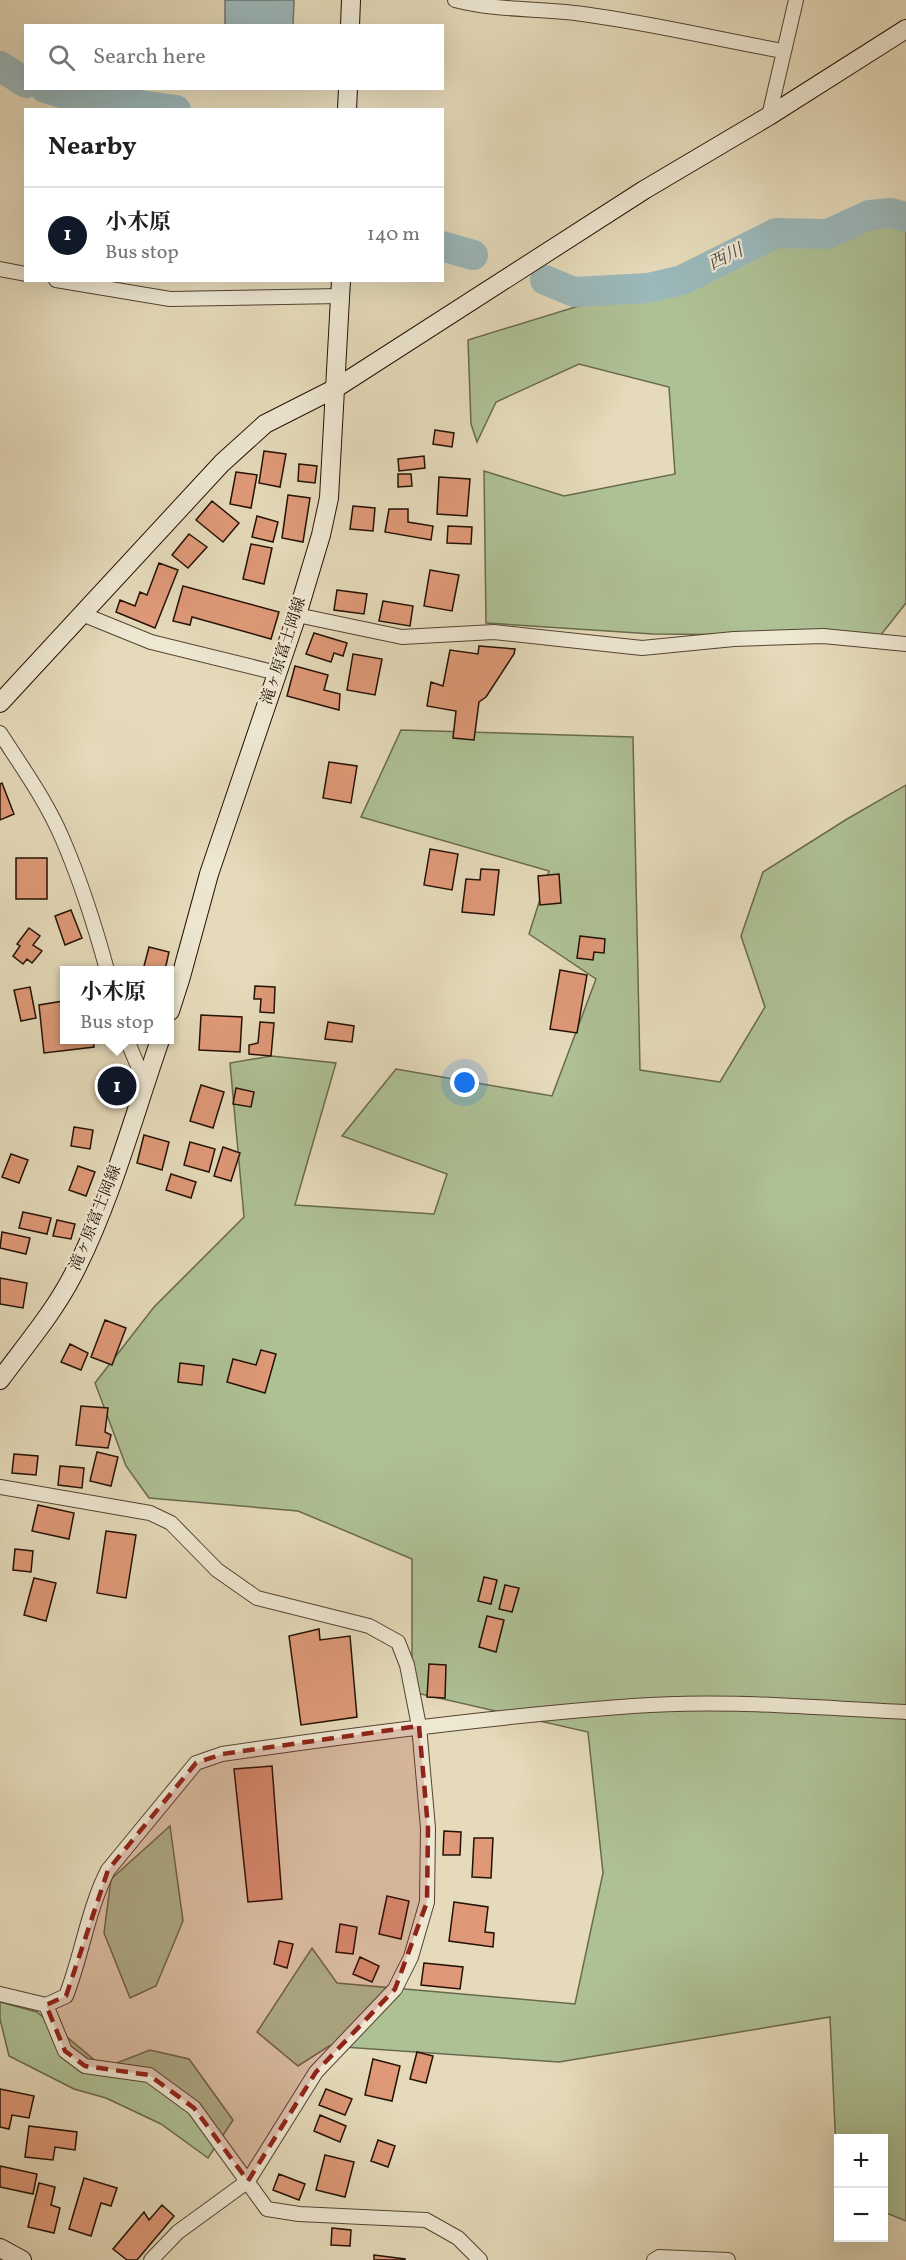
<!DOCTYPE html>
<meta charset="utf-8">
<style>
body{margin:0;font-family:Vollkorn,"Noto Serif JP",serif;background:#f6f6f6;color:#202124}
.controls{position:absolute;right:18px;bottom:18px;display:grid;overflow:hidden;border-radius:0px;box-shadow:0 6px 24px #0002}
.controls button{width:54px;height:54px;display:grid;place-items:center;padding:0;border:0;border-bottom:2px solid #e0e0e0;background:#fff;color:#202124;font:30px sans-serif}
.you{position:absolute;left:465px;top:1083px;width:21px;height:21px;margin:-15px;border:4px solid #fff;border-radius:50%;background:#1a73e8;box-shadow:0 0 0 9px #1a73e833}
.badge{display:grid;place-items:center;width:39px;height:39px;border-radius:50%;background:#111827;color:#fff;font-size:20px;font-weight:700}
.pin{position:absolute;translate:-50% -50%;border:3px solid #fff;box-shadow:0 2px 6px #0006}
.popup{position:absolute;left:60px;top:966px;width:114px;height:78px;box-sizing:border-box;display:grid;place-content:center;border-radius:0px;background:#fff;filter:drop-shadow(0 2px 4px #0005);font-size:20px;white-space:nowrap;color:#757577}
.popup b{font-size:22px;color:#202124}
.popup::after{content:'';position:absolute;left:50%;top:100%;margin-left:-12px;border:12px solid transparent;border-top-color:#fff}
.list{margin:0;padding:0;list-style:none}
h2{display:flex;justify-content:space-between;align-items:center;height:78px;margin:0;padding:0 24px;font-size:26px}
h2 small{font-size:20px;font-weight:400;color:#757577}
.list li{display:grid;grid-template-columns:39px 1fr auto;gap:18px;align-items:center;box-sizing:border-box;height:96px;padding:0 24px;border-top:2px solid #e0e0e0}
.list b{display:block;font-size:22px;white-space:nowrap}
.list p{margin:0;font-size:20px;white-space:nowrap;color:#757577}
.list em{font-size:20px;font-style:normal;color:#757577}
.icon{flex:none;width:33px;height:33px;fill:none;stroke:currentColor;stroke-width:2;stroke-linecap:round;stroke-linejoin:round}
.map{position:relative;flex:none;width:906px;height:2260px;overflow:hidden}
.search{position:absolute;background:#fff;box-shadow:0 6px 24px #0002;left:24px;top:24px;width:420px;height:66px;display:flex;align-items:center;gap:15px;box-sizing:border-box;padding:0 21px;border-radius:0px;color:#757577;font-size:22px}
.panel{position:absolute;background:#fff;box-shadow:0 6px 24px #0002;left:24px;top:108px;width:420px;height:174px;border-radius:0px}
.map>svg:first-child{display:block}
</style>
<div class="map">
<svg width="906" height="2260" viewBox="0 0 906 2260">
<rect width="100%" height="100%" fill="#e5daba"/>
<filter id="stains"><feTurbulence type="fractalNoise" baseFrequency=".00333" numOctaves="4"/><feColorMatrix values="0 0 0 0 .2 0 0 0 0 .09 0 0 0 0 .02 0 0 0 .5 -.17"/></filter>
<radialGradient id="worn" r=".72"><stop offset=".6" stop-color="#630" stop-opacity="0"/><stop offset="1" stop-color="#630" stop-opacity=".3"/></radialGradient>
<path fill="#aec195" stroke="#69694d" stroke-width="1.5" d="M906,210V603L880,636L653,634L486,623L484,471L564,496L675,474L669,387L579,364L496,402L477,442L471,424L468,340L754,252Z
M401,730L633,737L640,1070L720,1082L765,1007L741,936L763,872L847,819L906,785V2221L884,2212V2138H838V2194L830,2017L559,2062L329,2046L298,2066L257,2032L312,1948L337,1983L575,2004L603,1873L588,1732L412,1692V1559L298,1511L149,1498L126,1466L95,1383L154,1307L244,1217L230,1063L271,1056L336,1063L295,1205L434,1214L447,1174L342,1136L396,1069L552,1096L596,979L529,934L549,871L361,817Z
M170,1826L183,1921L156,1986L130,1998L104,1933L111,1879Z
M0,2002L37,2012L104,2068L150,2050L189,2059L233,2120L208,2158L161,2124L106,2098L74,2089L9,2056L0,2019Z"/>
<path fill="#9bb8ba" stroke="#6b7572" stroke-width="1.5" d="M225,0H294L293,25H225Z"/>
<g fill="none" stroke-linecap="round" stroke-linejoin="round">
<path stroke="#9bb8ba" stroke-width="30" d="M0,66L26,83
M45,88L68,95L176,110
M442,246L473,255
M545,280L574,292L648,288L682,280L776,233L828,234L869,215L891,213L906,217"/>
</g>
<path fill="#df9978" stroke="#241105" stroke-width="1.5" d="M435,430L454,433L452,447L433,444Z
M264,451L286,454L280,487L259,483Z
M424,456L425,468L399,471L398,459Z
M299,464L317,466L315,483L298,481Z
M236,472L257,475L251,508L230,504Z
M398,474H411L412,486L398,487Z
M439,477L470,479L467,516L437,514Z
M288,495L310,498L303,542L282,538Z
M212,501L239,523L223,542L196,520Z
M353,506L375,508L373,531L350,529Z
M389,509H408V522L433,526L431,540L385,532Z
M257,516L278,522L273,542L252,537Z
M448,526L472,527L471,544L447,543Z
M189,534L207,547L188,568L172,555Z
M251,544L272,548L264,584L243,579Z
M159,563L178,570L155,628L116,612L120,600L135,606L140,592L147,595Z
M430,570L459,575L452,611L424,606Z
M183,586L279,612L271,639L192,617L190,625L173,621Z
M337,590L367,594L364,614L334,610Z
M383,601L413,606L410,626L379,621Z
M314,633L347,643L343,656L334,653L331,662L306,654Z
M479,646L515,649L514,654L486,697L479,702L474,740L453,738L456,711L427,706L431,682L443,686L450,650L478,654Z
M353,654L382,659L375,695L347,690Z
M295,666L328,675L324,690L340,694L339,710L287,696Z
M329,762L357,766L351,803L323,798Z
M2,783L14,814L0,820V784Z
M430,849L458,854L452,890L424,885Z
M16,858H47V899H16Z
M481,869L499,870L494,915L462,912L466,879L480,880Z
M559,874L561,903L540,905L538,876Z
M71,910L82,938L65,945L55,916Z
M29,928L40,936L33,945L42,951L32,963L27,959L23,964L13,956L20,946L17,944Z
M580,936L605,939L604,953L594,952L593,960L577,958Z
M149,947L169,952L165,970H143Z
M560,970L587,975L577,1033L550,1029Z
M255,986L275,987L274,1013L260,1012L261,999H254Z
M30,987L36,1018L21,1021L14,990Z
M64,1001V1040H93L94,1047L44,1053L39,1005Z
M201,1015L242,1017L240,1052L199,1050Z
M260,1022L274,1023L271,1056L249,1054V1045L258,1043Z
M328,1022L354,1026L352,1042L325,1039Z
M201,1085L224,1092L213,1128L190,1121Z
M236,1088L254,1092L251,1107L233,1104Z
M74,1127L93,1130L90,1149L71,1146Z
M144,1135L169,1142L162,1170L137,1163Z
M190,1142L215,1149L209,1172L184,1165Z
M223,1147L240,1153L231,1181L214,1176Z
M11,1154L28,1160L19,1183L2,1177Z
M78,1166L95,1172L86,1196L69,1190Z
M171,1174L196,1182L191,1198L166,1190Z
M23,1212L51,1218L47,1234L19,1228Z
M57,1220L75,1224L71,1239L53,1236Z
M2,1232L30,1238L26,1254L0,1248Z
M0,1278L27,1283L23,1308L0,1304Z
M105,1320L126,1328L112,1365L91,1357Z
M70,1344L88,1353L81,1370L61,1362Z
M261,1350L276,1354L265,1393L227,1382L233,1359L256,1365Z
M180,1363L204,1366L202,1385L178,1382Z
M81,1406L108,1408L105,1432L111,1435L108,1448L76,1445Z
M97,1452L118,1457L111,1486L90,1481Z
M14,1454L38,1456L36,1475L12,1473Z
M60,1466L84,1468L82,1488L58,1485Z
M38,1505L74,1513L69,1539L32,1531Z
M106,1531L136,1535L126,1598L97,1593Z
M15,1549L33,1551L31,1572L13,1570Z
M484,1577L497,1580L491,1604L478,1601Z
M34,1578L56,1583L46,1621L24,1615Z
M505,1585L519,1588L512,1612L499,1609Z
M487,1616L504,1620L496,1652L479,1647Z
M319,1629L320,1640L350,1636L357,1717L301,1725L289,1636Z
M429,1664L446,1665L445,1698L427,1697Z
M272,1766L282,1899L248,1902L234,1769Z
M444,1831L461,1832L460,1855H443Z
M474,1838H493L491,1878L472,1877Z
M387,1896L409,1901L401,1939L379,1934Z
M454,1902L488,1907L485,1932L494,1933L493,1947L449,1941Z
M340,1924L357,1927L353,1954L336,1952Z
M279,1941L293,1944L287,1968L274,1964Z
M360,1957L379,1966L372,1982L353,1974Z
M424,1963L463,1967L460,1989L421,1985Z
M417,2052L433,2056L426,2083L410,2079Z
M373,2059L400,2066L392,2101L365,2095Z
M0,2089L34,2096L29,2118L12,2115L9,2129L0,2127Z
M326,2089L352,2099L345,2115L319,2105Z
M320,2115L346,2126L340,2142L314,2131Z
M29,2126L77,2132L75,2150L55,2147L53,2160L25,2157Z
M378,2140L395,2146L388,2167L371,2161Z
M325,2155L354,2162L345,2197L316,2190Z
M0,2166L37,2174L33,2194L0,2187Z
M279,2174L305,2184L299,2200L273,2190Z
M84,2178L117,2188L111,2206L101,2203L91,2236L69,2229Z
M39,2183L55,2187L51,2205L60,2208L54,2233L28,2227Z
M162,2205L174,2216L137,2260H127L113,2249L144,2212L149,2220Z
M332,2228L351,2230L350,2246L331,2245Z
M374,2255L405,2259V2260H374Z"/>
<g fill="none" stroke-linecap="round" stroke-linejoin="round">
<defs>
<path id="street" d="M455,0C496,11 541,8 583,14C650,23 717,39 783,51
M769,116L796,0
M0,269L26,274
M56,280L170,299L341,296
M82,614L151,642L277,673
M297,615L402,637L494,632L642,648L734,639L823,636L906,644
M0,733C22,767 47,802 63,840C81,882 95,926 107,970
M127,1040L145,1083
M0,1487L150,1513L171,1523L217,1570L257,1598L369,1626L398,1642L407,1665L419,1726L428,1828L427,1902L411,1957L395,1989L316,2072L248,2181L178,2232L151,2260
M0,1994L46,2005L66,1996C82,1955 88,1909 108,1870L196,1763L222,1754C359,1734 495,1716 633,1706C724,1699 816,1708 906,1712
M46,2005L65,2051L85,2066L149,2075L194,2108L267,2209L299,2214L426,2220L458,2238L480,2260
M654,2260L659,2257L728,2260"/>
<path id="secondary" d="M350,26L351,0
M347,110L348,88
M0,703L222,463L265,424L336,388L644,190L769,116L906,29
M170,1011L180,980L209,874L297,615L321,535L329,498L341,280
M0,1380C25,1346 54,1312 73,1275C111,1201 133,1118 160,1040
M0,2248L22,2260"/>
</defs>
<use href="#street" stroke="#544332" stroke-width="16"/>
<use href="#secondary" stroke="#241105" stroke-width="20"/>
<use href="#street" stroke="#eee7d2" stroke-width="14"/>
<use href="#secondary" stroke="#eee7d2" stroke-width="18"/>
</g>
<path fill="#8f2418" fill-opacity="0.2" stroke="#8f2418" stroke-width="4.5" stroke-dasharray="12 8" stroke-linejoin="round" d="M419,1726L428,1828L427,1902L395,1989L316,2072L248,2181L194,2108L149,2075L85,2066L65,2051L46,2005L66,1996L108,1870L196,1763L222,1754Z"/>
<g text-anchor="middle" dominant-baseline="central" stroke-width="4.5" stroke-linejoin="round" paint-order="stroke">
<g font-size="16" fill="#241105" stroke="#eee7d2">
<text transform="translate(284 651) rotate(-72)">滝ヶ原富士岡線</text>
<text transform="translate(96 1218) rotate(-68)">滝ヶ原富士岡線</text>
</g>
<g font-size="18" font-style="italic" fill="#4e4b44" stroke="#eee7d2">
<text transform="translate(726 258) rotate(-26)">西川</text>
</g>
</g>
<rect width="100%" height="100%" filter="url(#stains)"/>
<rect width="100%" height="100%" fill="url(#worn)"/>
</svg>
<div class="controls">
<button>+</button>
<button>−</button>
</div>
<div class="you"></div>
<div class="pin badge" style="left:117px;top:1086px">1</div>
<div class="popup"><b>小木原</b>Bus stop</div>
<div class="search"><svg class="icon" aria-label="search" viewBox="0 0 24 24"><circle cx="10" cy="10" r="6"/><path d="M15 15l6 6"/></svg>Search here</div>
<section class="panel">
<h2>Nearby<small></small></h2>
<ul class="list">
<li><span class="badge">1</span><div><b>小木原</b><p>Bus stop</p></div><em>140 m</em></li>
</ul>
</section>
</div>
